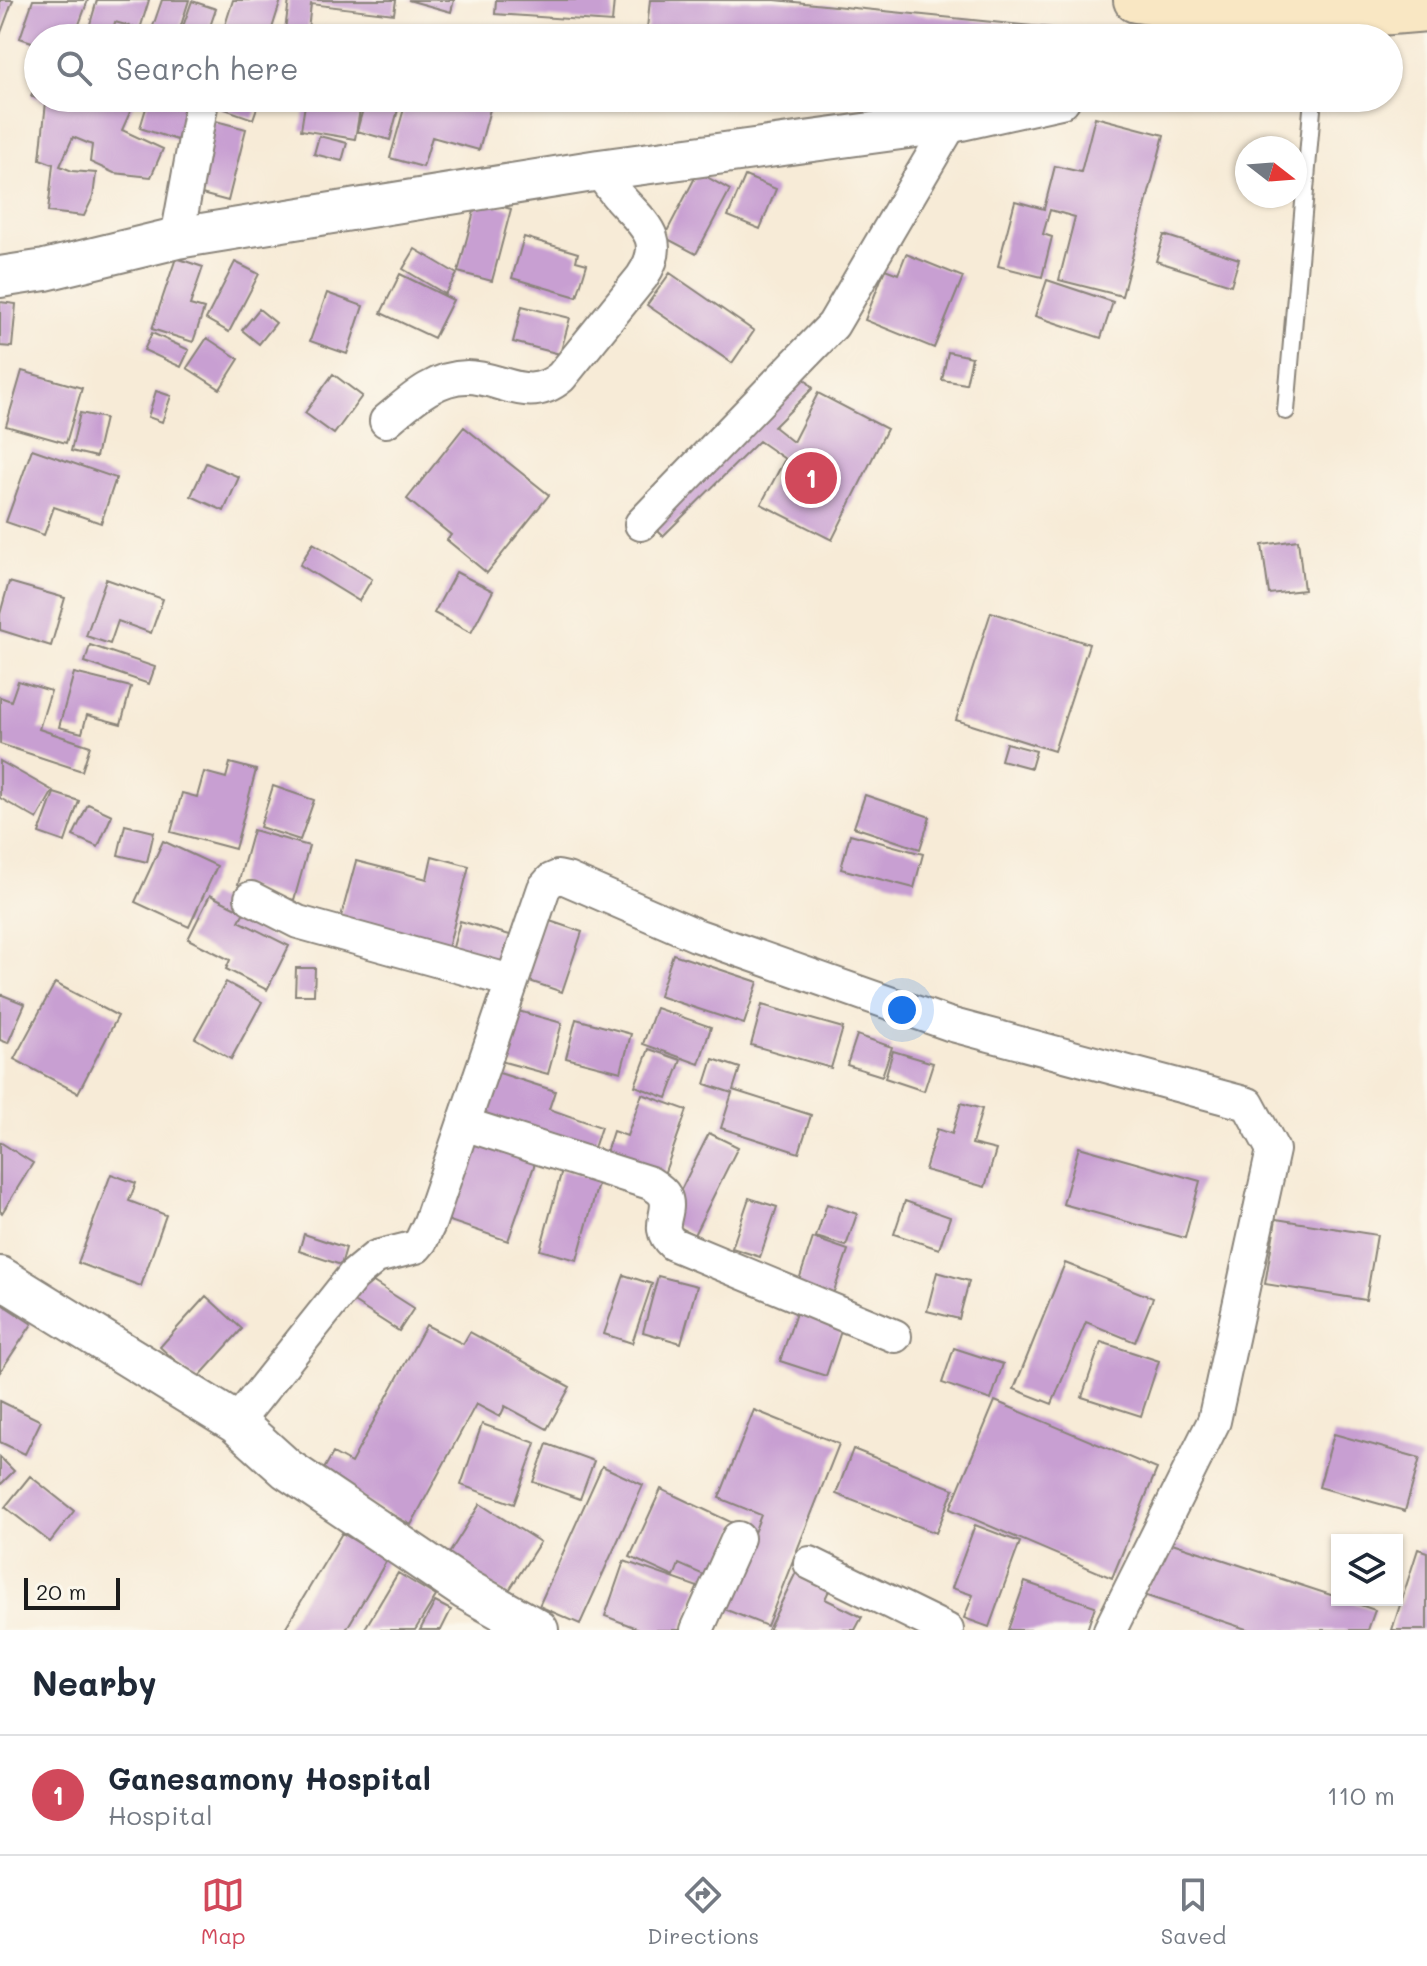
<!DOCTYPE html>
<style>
body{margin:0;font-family:Mali,sans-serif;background:#f6f6f7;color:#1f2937}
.controls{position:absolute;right:24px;bottom:24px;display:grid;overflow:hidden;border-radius:0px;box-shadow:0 2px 6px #0004}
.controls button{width:72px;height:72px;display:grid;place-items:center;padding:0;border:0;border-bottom:2px solid #e0e1e3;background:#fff;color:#1f2937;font:40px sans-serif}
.compass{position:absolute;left:1235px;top:136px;width:72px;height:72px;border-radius:50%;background:#fff;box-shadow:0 2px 6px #0004;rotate:107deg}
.scale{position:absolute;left:24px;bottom:20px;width:96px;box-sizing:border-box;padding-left:8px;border:4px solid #1c1c1c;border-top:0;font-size:22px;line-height:28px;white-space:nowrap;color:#1c1c1c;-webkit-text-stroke:6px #fbf7ec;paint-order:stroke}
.you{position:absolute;left:902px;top:1010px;width:28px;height:28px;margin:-20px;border:6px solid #fff;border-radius:50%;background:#1a73e8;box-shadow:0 0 0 12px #1a73e833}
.badge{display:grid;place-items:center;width:52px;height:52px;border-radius:50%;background:#d1495b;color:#fff;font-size:26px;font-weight:700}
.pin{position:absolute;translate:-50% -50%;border:4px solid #fff;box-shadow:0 2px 8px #0006}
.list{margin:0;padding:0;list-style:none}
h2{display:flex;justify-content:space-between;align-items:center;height:104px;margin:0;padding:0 32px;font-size:34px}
h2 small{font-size:26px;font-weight:400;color:#747a83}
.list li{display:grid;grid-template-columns:52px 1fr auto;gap:24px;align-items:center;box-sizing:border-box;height:120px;padding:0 32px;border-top:2px solid #e0e1e3}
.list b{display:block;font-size:30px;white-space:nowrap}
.list p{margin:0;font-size:26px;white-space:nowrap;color:#747a83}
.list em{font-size:26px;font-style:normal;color:#747a83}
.icon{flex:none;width:44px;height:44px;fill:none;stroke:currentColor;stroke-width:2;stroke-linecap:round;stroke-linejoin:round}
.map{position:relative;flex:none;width:1427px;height:1630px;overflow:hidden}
.search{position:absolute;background:#fff;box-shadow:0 2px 6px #0004;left:24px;right:24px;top:24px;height:88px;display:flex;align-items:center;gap:20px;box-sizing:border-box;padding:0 28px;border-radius:44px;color:#747a83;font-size:30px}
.sheet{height:224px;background:#fff}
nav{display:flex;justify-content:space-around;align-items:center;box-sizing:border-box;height:112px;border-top:2px solid #e0e1e3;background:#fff;font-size:22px;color:#747a83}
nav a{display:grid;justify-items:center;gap:4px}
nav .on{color:#d1495b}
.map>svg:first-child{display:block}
</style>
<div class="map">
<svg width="1427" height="1630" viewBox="0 0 1427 1630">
<rect width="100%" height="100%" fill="#fbf7ec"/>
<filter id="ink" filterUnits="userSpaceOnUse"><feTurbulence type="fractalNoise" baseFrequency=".0125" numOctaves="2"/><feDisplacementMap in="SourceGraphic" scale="16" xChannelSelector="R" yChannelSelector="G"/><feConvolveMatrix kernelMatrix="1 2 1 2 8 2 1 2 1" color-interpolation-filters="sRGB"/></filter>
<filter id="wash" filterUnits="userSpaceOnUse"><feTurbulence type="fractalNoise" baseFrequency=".006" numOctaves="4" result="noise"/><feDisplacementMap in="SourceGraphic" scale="32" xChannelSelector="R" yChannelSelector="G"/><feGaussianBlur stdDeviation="1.8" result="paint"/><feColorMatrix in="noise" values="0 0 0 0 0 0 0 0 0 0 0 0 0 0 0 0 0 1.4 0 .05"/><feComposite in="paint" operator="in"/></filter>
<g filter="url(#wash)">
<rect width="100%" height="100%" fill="#f7ebd7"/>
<g id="blocks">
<path fill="#c89fd2" d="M0,0H13L0,35Z
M33,0H88L74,38H38V44L20,38Z
M97,0H149L140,29L115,22L111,38H86Z
M162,0H189L177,38H149Z
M233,0H281L269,38H221Z
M289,0H396L394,14L311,4L307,38H284Z
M408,0H454L451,12Z
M496,0H614L612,22L495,14Z
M650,0H775L1072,30L1071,38H646Z
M192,1L216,9L206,38H179Z
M38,81V98L136,99L122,130L163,149L151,177L114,173L90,162L92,145L73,137L60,166L72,171L96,173L93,197L84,216L48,212L53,164L40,159L46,102L31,96Z
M149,98H191L177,140L140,128Z
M219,98H258L260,99L253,119L216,106Z
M306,98L326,100V98H362L355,139L301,130Z
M366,98H401L390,140L357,131Z
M407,98H493L479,150L432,137L423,167L390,158Z
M801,98H942L940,114L801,100Z
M1095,117L1164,135L1122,296L1059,280L1075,217L1050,210L1043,234L1052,237L1042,277L998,266L1015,201L1044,209L1055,166L1081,172Z
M212,120L246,129L228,201L194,192Z
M319,136L347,143L342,161L314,154Z
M698,172L730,190L696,254L664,237Z
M745,176L776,189L760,229L728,216Z
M477,200L511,209L492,281L458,272Z
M1164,235L1239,259L1231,285L1156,261Z
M524,237L578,253L576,261L587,264L577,297L512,278Z
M415,249L457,274L445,294L403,269Z
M906,254L963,277L934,348L865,320L885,269L898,274Z
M176,258L203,267L190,305L204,309L193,342L152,329Z
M235,262L259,274L229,332L206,319Z
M670,273L754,331L732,363L647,305Z
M400,274L453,300L434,338L381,313Z
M1047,280L1113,302L1101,338L1035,316Z
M327,293L363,306L347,354L310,341Z
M0,302L16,304L12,347L0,346Z
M522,306L570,318L560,354L513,342Z
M259,309L276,323L259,344L242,330Z
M152,333L189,350L181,367L144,350Z
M207,338L239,359L220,389L187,368Z
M948,352L972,357L966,384L942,380Z
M22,371L82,388L66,443L6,426Z
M333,374L362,396L334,434L305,413Z
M803,377L813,388L774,427L793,442L818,393L887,429L832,540L761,504L785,459L759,441L663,536L653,526Z
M156,391L171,396L162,422L148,417Z
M80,413L105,418L96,457L71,451Z
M464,427L549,495L487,573L447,540L451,535L407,499Z
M32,449L116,478L101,523L54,507L44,535L6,522Z
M206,463L239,477L224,511L191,496Z
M1298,540L1304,590L1269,594L1262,545Z
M313,543L372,579L359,601L300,565Z
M456,572L493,591L471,633L434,613Z
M106,579L163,599L151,633L118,621L110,644L86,636Z
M9,582L65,598L51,646L0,630V614Z
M991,612L1089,644L1054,751L956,720Z
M90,645L155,667L149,684L85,662Z
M74,673L131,687L121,724L87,715L82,733L59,727Z
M18,681L51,691L39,729L90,746L82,771L0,744V697L11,701Z
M1006,743L1036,751L1031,768L1001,760Z
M0,761L53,791L37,819L0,798Z
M230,763L256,770L235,849L171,832L182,793L197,797L204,772L226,778Z
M273,786L314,800L300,840L260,827Z
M54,793L79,801L65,842L39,833Z
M865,795L930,817L920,849L854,827Z
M88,804L112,815L98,847L73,836Z
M125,825L154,832L147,862L118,855Z
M253,830L309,846L294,900L238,884Z
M850,834L923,854L914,888L841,869Z
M163,841L217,866L189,927L135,902Z
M432,856L469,866L447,952L339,924L356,861L427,879Z
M210,895L244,912L239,921L289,946L267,990L226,969L230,960L188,939Z
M541,918L582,932L562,992L521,978Z
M460,921L517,937L508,971L451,955Z
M673,954L758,982L744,1024L659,996Z
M296,968H315L314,995H295Z
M226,982L262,1002L231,1059L195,1038Z
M55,983L118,1016L78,1093L14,1059Z
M0,994L25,1004L8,1043L0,1040Z
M762,1005L843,1028L831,1068L751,1045Z
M507,1008L562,1023L548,1074L493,1059Z
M656,1008L711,1027L699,1064L643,1044Z
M576,1019L631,1034L621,1072L566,1058Z
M857,1035L892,1047L882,1076L847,1065Z
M649,1049L681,1060L667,1098L635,1086Z
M893,1051L933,1063L924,1091L885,1078Z
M713,1059L740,1068L733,1090L811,1115L799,1153L721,1128L732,1093L705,1084Z
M487,1069L555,1091L549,1109L601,1127L592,1154L472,1115Z
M642,1094L687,1110L662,1180L604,1159L613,1131L627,1136Z
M961,1103L982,1109L972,1144L996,1150L985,1187L925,1170L937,1129L952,1134Z
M709,1133L738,1147L694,1235L666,1220Z
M468,1140L535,1163L508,1241L441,1218Z
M0,1142L33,1163L2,1213L0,1211Z
M1079,1147L1200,1181L1185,1238L1063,1204Z
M562,1170L599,1180L577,1260L540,1250Z
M111,1174L136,1183L129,1201L166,1215L141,1286L78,1263Z
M749,1198L777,1207L760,1257L732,1248Z
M905,1201L950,1217L939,1249L894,1234Z
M827,1204L857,1214L846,1246L816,1237Z
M1276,1219L1377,1235L1366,1300L1265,1284Z
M304,1234L346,1248L341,1265L299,1251Z
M813,1238L848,1250L831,1300L796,1289Z
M1065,1263L1153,1298L1135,1342L1086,1322L1052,1404L1014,1389Z
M937,1272L969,1281L959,1319L927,1311Z
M624,1275L652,1284L632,1343L604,1334Z
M658,1276L697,1286L681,1343L643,1332Z
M367,1278L414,1308L399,1331L352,1301Z
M206,1296L242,1329L196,1380L160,1347Z
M0,1303L32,1324L0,1372Z
M796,1313L842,1328L826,1376L780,1361Z
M426,1325L463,1344L470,1332L570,1387L547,1429L505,1406L500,1417L476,1404L411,1525L320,1476L333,1453L351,1463Z
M1101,1342L1159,1361L1141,1416L1082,1397Z
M954,1348L1003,1364L991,1400L942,1383Z
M0,1401L41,1421L25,1454L0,1442Z
M995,1401L1157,1469L1112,1578L950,1509Z
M754,1410L839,1444L767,1626L724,1609L761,1515L719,1498Z
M482,1424L536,1443L514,1504L461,1485Z
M1334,1434L1420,1458L1405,1511L1319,1487Z
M547,1444L594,1461L580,1499L533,1482Z
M853,1449L954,1489L936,1533L836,1494Z
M0,1457L14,1471L0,1485Z
M602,1466L643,1485L580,1624L539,1606Z
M30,1476L74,1511L50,1542L5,1507Z
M661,1489L737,1525L713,1579L679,1564L674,1577L630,1557Z
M480,1504L540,1542L506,1595L447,1557Z
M975,1525L1020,1542L989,1627L964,1618L973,1595L952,1588Z
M342,1533L387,1560L346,1630H284Z
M1163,1540L1337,1597V1600H1346L1375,1610L1368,1630H1249L1144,1595Z
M1418,1549L1427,1552V1630H1392Z
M624,1561L698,1587L682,1630H639V1629L605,1616Z
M799,1566L833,1582L825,1599L862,1617L855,1630H768Z
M398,1573L436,1596L415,1630H364Z
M1025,1582L1095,1606L1087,1630H1008Z
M435,1602L451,1610L441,1630H420Z"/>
</g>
</g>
<g filter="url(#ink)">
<use href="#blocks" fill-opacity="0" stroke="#8a847a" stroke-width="2"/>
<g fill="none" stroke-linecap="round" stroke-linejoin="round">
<defs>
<path id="service" d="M1286,411L1313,98"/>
<path id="minor" d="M177,238L202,101
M386,421C409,402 434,377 467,377C502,377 528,405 561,377L642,277C668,239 643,224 618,196C611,188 605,179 599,170
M641,524L833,325L952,122
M251,898L298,922L511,981
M464,1124L650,1183C655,1186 662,1190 665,1196C673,1213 653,1227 673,1244L895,1336
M236,1423L353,1276L376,1257L416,1247L421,1241L430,1222L544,888L551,880L558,877L567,879L696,935L949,1024L1248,1104L1273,1150L1214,1421L1110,1630
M810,1563L947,1630
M697,1630L738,1538"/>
<path id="tertiary" d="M1234,38L1284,16
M0,277L45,270L177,238L599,170L952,122L1060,98
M0,1277L236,1423L287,1469L465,1589L538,1630"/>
<path id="secondary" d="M1136,0L1208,10L1319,18L1427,9"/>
</defs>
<use href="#service" stroke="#8a847a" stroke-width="20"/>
<use href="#minor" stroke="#8a847a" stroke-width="36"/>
<use href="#tertiary" stroke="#8a847a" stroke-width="44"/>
<use href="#secondary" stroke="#8a847a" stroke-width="48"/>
<use href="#service" stroke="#fff" stroke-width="16"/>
<use href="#minor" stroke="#fff" stroke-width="32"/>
<use href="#tertiary" stroke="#fff" stroke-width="40"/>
<use href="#secondary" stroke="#f9e7c3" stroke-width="44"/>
</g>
</g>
</svg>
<div class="controls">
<button><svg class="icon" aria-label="layers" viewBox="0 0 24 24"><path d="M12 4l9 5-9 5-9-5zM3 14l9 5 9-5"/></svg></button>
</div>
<svg class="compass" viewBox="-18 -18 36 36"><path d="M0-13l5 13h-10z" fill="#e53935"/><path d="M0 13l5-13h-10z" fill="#747a83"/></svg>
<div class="scale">20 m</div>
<div class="you"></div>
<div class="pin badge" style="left:811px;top:478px">1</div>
<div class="search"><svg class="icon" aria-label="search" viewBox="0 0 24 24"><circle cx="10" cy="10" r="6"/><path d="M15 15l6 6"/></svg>Search here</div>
</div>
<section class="sheet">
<h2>Nearby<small></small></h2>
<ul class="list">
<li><span class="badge">1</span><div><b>Ganesamony Hospital</b><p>Hospital</p></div><em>110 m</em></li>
</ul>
</section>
<nav>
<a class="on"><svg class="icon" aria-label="map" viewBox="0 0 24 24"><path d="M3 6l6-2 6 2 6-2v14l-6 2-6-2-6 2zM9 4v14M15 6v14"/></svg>Map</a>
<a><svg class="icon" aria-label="directions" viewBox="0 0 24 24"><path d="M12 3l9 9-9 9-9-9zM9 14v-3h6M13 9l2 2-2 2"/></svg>Directions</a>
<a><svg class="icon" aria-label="saved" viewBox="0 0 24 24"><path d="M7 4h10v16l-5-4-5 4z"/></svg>Saved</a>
</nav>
